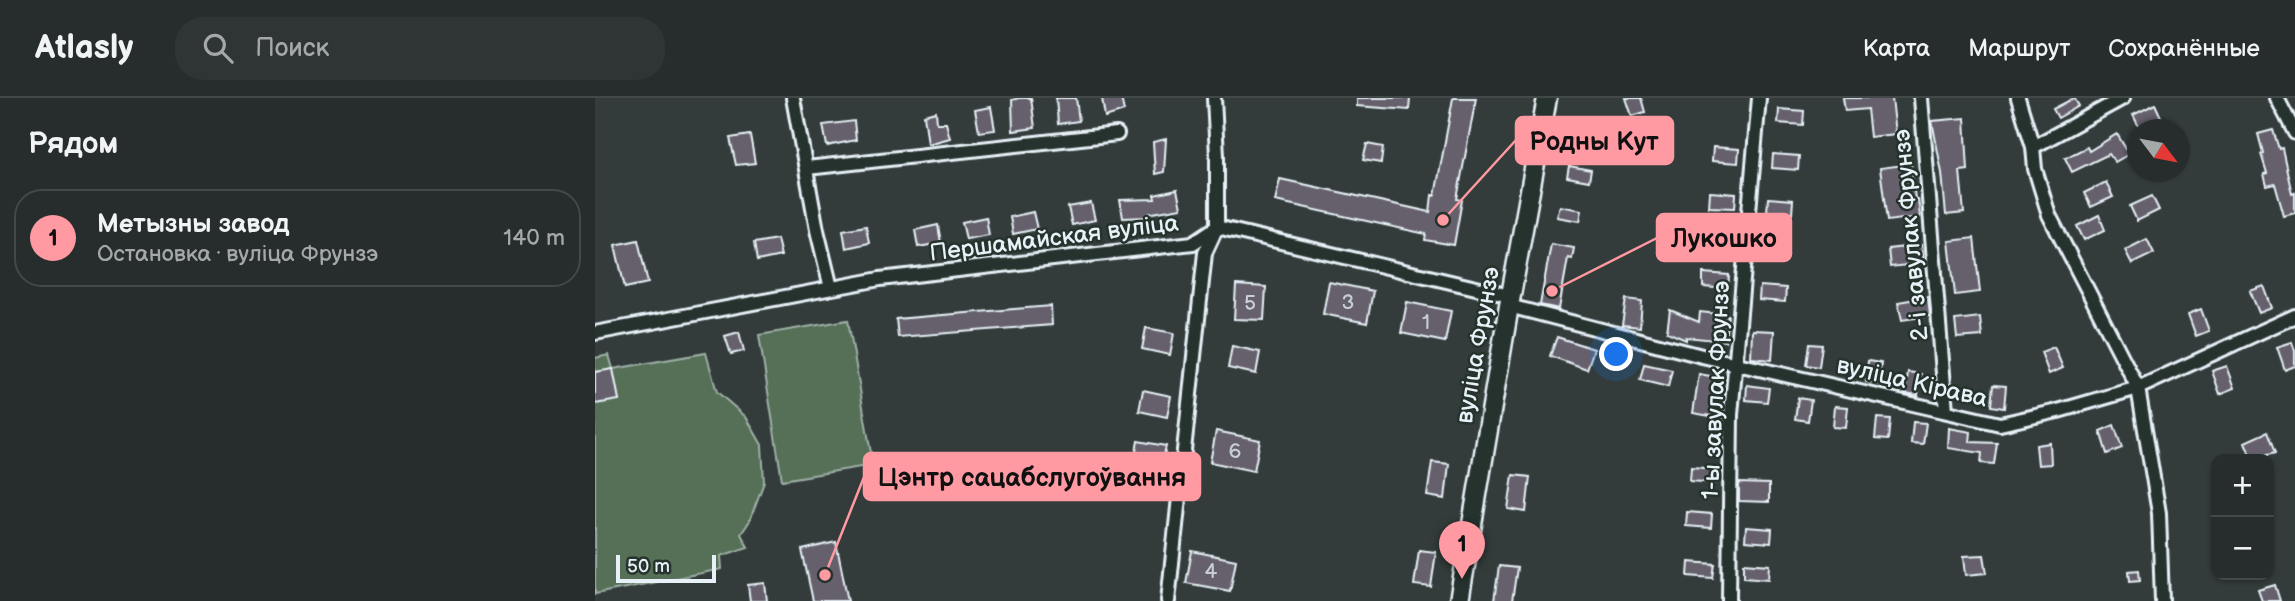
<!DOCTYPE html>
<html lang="ru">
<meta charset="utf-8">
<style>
body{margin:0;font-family:"Balsamiq Sans",sans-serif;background:#2e3534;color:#f1f3f6}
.controls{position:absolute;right:21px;bottom:21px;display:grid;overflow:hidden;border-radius:14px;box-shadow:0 2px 5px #0004}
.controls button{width:63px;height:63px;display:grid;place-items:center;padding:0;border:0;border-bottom:2px solid #424948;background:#262d2c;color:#f1f3f6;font:35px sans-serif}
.compass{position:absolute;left:1532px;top:21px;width:63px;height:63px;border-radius:50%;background:#262d2c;box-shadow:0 2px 5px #0004;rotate:122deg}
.scale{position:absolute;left:21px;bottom:18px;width:100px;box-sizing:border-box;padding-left:7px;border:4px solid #e8f1f8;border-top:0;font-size:19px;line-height:24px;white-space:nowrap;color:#e8f1f8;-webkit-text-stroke:5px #26332d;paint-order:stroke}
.you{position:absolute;left:1022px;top:257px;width:24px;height:24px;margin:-18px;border:5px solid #fff;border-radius:50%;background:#1a73e8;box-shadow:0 0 0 10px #1a73e833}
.badge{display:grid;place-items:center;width:46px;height:46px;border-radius:50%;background:#ff9aa2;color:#111;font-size:23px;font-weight:700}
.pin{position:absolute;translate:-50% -58px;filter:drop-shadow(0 2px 4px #0008)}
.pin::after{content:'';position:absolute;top:37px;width:24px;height:21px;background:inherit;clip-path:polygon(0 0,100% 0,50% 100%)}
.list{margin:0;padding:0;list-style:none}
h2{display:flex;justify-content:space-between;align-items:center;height:91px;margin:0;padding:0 28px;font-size:30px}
h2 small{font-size:23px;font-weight:400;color:#a4a8a9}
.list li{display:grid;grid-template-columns:46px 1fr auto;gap:21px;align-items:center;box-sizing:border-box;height:98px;margin:0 14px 14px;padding:0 14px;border:2px solid #424948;border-radius:28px}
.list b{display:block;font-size:26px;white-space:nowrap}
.list p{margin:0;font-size:23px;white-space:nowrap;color:#a4a8a9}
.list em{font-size:23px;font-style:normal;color:#a4a8a9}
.icon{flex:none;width:38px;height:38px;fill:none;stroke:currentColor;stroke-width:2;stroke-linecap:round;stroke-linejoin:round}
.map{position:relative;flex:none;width:1700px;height:503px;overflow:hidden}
header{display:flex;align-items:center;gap:42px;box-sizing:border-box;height:98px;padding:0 35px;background:#262d2c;border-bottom:2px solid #424948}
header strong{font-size:33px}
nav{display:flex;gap:38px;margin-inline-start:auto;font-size:24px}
.search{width:490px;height:63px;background:#2e3534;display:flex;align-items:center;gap:18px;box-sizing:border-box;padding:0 24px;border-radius:28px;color:#a4a8a9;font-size:26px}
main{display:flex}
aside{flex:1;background:#262d2c}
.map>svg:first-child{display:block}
</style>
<header>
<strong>Atlasly</strong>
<div class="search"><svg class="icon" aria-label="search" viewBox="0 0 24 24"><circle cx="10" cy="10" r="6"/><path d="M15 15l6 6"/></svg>Поиск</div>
<nav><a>Карта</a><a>Маршрут</a><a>Сохранённые</a></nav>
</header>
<main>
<aside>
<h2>Рядом<small></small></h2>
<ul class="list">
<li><span class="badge">1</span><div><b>Метызны завод</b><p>Остановка · вуліца Фрунзэ</p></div><em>140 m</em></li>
</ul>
</aside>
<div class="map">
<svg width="1700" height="503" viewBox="0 0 1700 503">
<rect width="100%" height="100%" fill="#333c3a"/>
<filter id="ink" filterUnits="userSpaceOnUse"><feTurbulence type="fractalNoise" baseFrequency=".0143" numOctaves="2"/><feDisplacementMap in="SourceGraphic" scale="14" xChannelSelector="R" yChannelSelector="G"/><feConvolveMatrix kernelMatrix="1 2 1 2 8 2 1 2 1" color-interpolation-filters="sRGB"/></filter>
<g filter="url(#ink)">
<path fill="#547057" stroke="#9eb0a8" stroke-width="2" d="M253,222L278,367L187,382L164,237Z
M111,255L122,294L151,319L167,347L169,384L154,424L146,436L153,449L126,458L127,471L0,496V260L14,257L18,271Z"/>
<path fill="#65616c" stroke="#e8f1f8" stroke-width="2" d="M424,0H436L440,30L418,33L417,2Z
M461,0H481L484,23L463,26Z
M507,0H526L529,13L510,19Z
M762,0H815L814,12L762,8Z
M858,0H881L862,101L867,102L859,147L830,142L831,136L680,103L685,81L835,114L837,97L840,98Z
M1031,0H1046L1050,14L1037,18Z
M1248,0H1297L1301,36L1275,39L1272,11L1250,13Z
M1479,0L1484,8L1463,20L1458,11Z
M1560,6L1567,21L1545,31L1538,17Z
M396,9L400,32L384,34L380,12Z
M1184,11L1209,13L1208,27L1183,25Z
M341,14L342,25H351L355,40L333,46L329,17Z
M1370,20L1373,72L1365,73L1369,115L1351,117L1347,75L1337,23Z
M259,23L261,42L232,48L228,27Z
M1678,32L1684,51L1687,50L1697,96L1700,95V115L1689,118L1680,86L1672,88L1669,76L1672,75L1666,56L1668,55L1663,36Z
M1522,36L1534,56L1520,64L1514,56L1477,74L1470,60L1492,49L1494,53Z
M155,37L160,65L141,67L135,40Z
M571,41L569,74L560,76L558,44Z
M772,46L788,49L786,65L768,62Z
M1118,49L1144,51L1143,65L1117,63Z
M1178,56L1204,58L1203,72L1177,70Z
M1316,66L1320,101H1323L1325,119L1292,123L1285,70Z
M974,68L996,72L994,83L972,79Z
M1511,84L1518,99L1496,109L1489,95Z
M582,92L586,110L552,116L553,119L528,120L525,102L560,101L559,97Z
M1115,94L1141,96L1140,110L1114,109Z
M1557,98L1564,112L1542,123L1535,108Z
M1173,100L1198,102L1197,116L1172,114Z
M496,105L500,122L477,127L473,109Z
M965,108L987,112L985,123L962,119Z
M438,114L442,131L418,136L415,119Z
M1504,117L1510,132L1489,142L1482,128Z
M391,119L394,137L371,141L367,124Z
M343,127L346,145L323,149L320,132Z
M271,128L274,145L251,150L248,132Z
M1379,140L1385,194L1360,197L1354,143Z
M182,141L186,158L162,163L159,145Z
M1552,141L1559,155L1537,166L1530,152Z
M43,142L53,185L30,190L20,147Z
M956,146L979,150L977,161L973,160L964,211L945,207Z
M1327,147L1329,165L1295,169L1293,151Z
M1108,175L1134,177L1133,191L1108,189Z
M734,184L778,193L772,225L728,216Z
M641,187L671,189L669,222L639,221Z
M1165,188L1191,190L1190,204L1164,202Z
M1669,188L1677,210L1664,215L1655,193Z
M1333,199L1335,218L1307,222L1303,204Z
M1031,201L1047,203L1045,229L1027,227Z
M812,204L856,213L850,244L806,235Z
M456,208L457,227L303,239L301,221Z
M1606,211L1614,233L1601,238L1593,216Z
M1075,212L1104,224L1105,214L1133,217L1130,243L1091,239V242L1072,234Z
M1385,219L1387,238L1362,240L1360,222Z
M551,230L579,235L575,257L547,251Z
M1157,232L1179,233L1177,262L1156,260Z
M144,234L149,253L136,256L130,238Z
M962,239L999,251L992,271L955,258Z
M1697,244L1700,253V268L1690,272L1682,249Z
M1214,246L1227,247L1224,269L1211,267Z
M637,248L665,254L661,276L633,270Z
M1459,249L1468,270L1454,276L1446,254Z
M1273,263L1286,265L1284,286L1271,284Z
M1049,266L1077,272L1073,289L1045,282Z
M1632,268L1640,290L1625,296L1617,273Z
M18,271L24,302L0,306V274Z
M1313,274L1326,276L1323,297L1310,295Z
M1104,276L1127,280L1121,319L1098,315Z
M1152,287L1174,290L1172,304L1151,302Z
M1398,287L1411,288L1409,310L1396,308Z
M548,292L576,298L572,319L544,313Z
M1203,300L1216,302L1213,323L1200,321Z
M1240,308L1253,309L1251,330L1238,329Z
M1282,320L1295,321L1293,342L1280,341Z
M1318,324L1331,325L1328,346L1316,345Z
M1519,327L1527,350L1512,356L1505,333Z
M1354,330L1376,334L1375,344L1402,345L1399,366L1386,365L1387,355L1353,350Z
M621,333L665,342L659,373L615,364Z
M1672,334L1680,355L1657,361L1650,344Z
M543,343L571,348L566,370L539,364Z
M1455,345L1456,366L1443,367L1441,347Z
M837,364L854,366L850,401L832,398Z
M1096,369L1122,371L1121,385L1095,383Z
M918,377L935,379L931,414L913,411Z
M1144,385L1174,386V404L1144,403Z
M1092,414L1117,416L1116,430L1091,428Z
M1151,429L1177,431L1176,445L1150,443Z
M241,444L253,503H218L207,452Z
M824,452L841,454L836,489L819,487Z
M597,453L641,462L635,493L591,485Z
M1389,457L1392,475L1371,477L1369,458Z
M1094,464L1120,466L1118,480L1093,478Z
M1149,465L1175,467L1174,481L1149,479Z
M904,468L922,470L917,503H899Z
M1544,472L1545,482L1535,483L1534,473Z
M170,485L172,503H155L153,487Z
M1680,487L1685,503H1667L1663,492Z"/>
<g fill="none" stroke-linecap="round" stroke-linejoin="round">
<defs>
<path id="street" d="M198,0L222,132L236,190
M1326,0L1351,313
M1423,0L1438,49L1440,71L1454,117L1543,290L1564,415L1567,503
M1682,0L1700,35
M1438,49L1528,0
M212,70L522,36
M914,208L1107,258L1405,326L1463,313L1543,290L1700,218
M0,235L285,181L598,145L622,129L915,198
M573,503L610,155L622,129V58L619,0
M1134,503L1136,317L1164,0"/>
<path id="secondary" d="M864,503L914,208L952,0"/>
</defs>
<use href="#street" stroke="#e8f1f8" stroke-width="18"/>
<use href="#secondary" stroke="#e8f1f8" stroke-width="23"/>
<use href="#street" stroke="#26332d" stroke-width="12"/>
<use href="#secondary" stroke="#26332d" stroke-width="18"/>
</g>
</g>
<g text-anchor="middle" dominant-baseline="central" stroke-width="5" stroke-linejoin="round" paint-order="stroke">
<g font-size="21" fill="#c7cdd5">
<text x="753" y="204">3</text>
<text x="655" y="205">5</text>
<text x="831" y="224">1</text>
<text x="640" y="353">6</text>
<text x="616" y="473">4</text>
</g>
<g font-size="24" fill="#e8f1f8" stroke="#26332d">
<text transform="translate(1316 137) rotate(-95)">2-і завулак Фрунзэ</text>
<text transform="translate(459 140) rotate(-7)">Першамайская вуліца</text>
<text transform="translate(883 247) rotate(-80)">вуліца Фрунзэ</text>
<text transform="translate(1317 284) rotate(13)">вуліца Кірава</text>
<text transform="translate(1121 292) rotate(-87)">1-ы завулак Фрунзэ</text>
</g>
</g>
<path fill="none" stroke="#ff9aa2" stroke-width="2.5" d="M848 122L921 42M957 193L1062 140M230 477L269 379"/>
<g fill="#ff9aa2" stroke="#26332d" stroke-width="2.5">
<circle cx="848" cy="122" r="7"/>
<circle cx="957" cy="193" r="7"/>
<circle cx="230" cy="477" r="7"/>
</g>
<g fill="#ff9aa2" stroke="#ff9aa2" stroke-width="2.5">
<rect x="921" y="19" width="157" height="47" rx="7"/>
<rect x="1062" y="116" width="134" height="47" rx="7"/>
<rect x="269" y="355" width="336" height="47" rx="7"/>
</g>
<g font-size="26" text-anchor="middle" font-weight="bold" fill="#111">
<text x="999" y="52">Родны Кут</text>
<text x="1129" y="149">Лукошко</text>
<text x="437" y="388">Цэнтр сацабслугоўвання</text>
</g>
</svg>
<div class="controls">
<button>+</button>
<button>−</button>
</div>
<svg class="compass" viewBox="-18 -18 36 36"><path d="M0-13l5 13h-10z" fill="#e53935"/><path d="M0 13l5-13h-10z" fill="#a4a8a9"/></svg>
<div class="scale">50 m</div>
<div class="you"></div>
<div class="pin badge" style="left:867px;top:481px">1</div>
</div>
</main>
